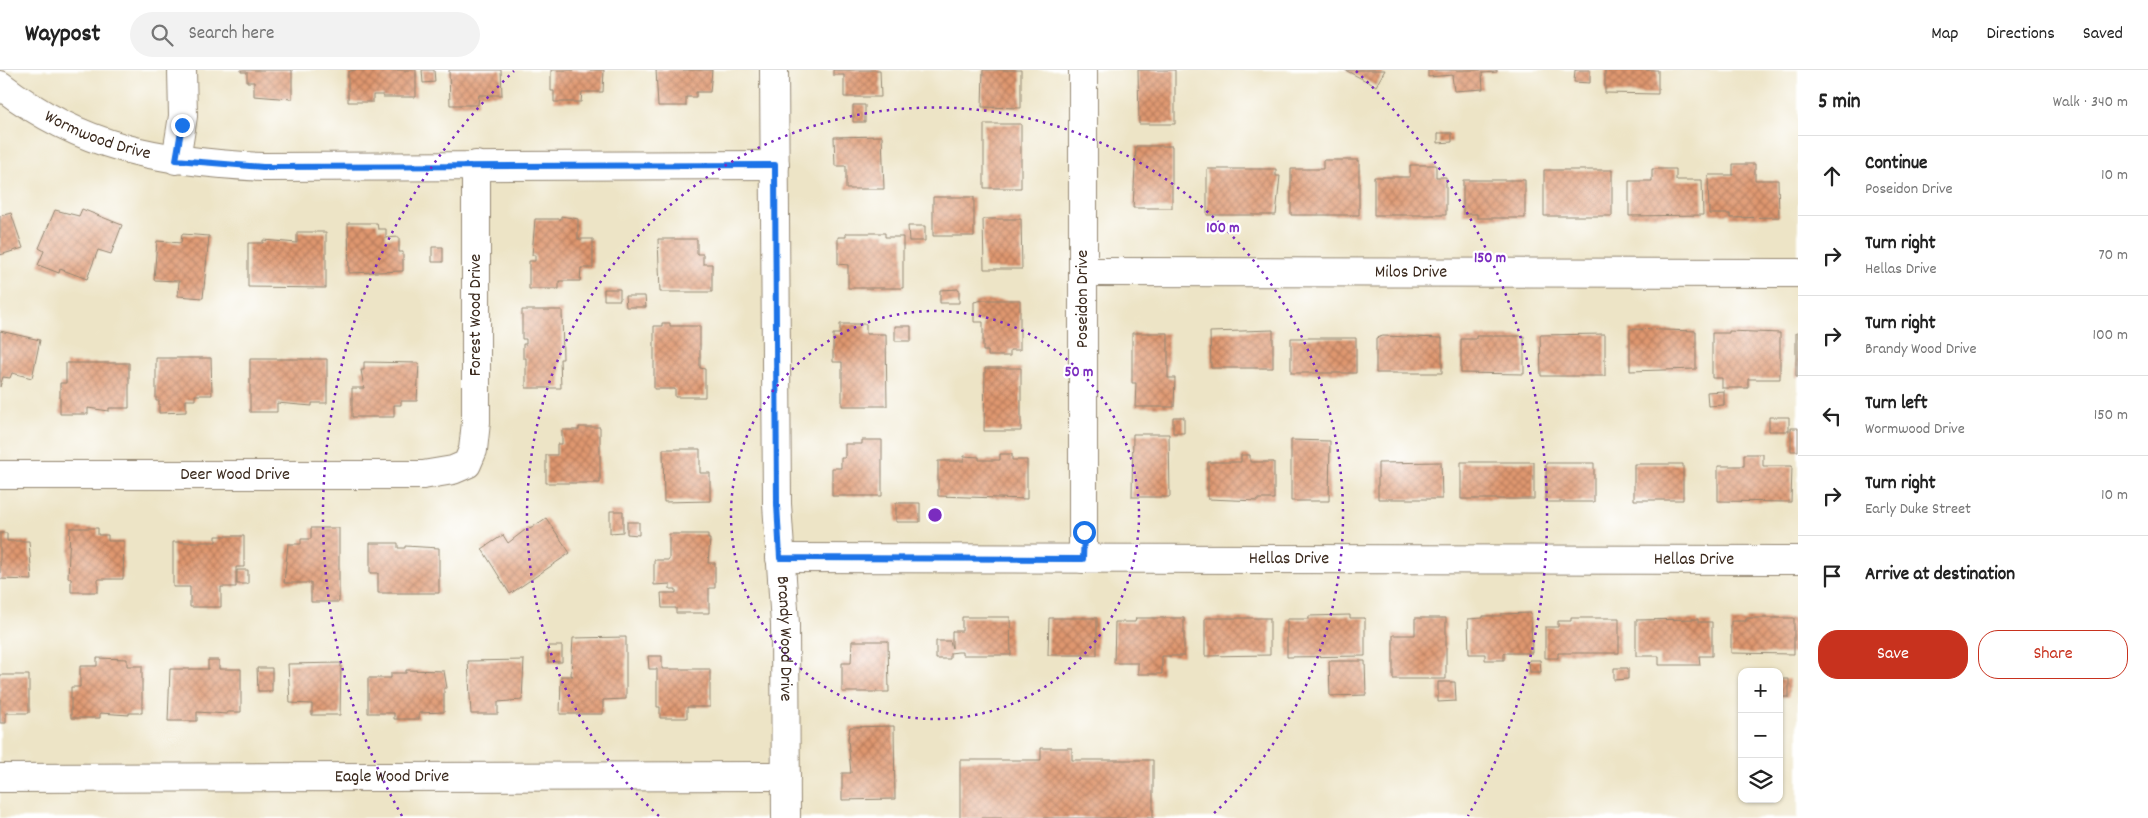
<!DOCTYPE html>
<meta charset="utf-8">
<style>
body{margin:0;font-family:Dekko,sans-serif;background:#f2f2f2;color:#222}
.controls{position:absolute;right:15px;bottom:15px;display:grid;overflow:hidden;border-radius:10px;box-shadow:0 1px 4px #0004}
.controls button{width:45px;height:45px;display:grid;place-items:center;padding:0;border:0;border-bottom:1px solid #e0e0e0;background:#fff;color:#222;font:25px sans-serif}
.stop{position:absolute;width:15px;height:15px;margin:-11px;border:4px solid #1a73e8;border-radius:50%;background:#fff}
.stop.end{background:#1a73e8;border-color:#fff;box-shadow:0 1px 5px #0008}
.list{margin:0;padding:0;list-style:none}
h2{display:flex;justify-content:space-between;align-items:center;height:65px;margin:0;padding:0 20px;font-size:21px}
h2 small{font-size:16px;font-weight:400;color:#767676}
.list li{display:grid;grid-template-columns:32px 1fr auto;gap:15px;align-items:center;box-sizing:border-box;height:80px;padding:0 20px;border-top:1px solid #e0e0e0}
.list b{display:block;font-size:19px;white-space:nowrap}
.list p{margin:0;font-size:16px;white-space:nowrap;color:#767676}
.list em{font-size:16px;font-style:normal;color:#767676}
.actions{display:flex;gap:10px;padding:15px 20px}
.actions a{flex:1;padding:11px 0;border:1px solid #c8321e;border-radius:20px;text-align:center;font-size:18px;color:#c8321e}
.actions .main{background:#c8321e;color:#fff}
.icon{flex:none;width:28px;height:28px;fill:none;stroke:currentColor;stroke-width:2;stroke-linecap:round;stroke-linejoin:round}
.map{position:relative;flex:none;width:1798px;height:748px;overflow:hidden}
header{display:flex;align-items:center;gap:30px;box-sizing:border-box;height:70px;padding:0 25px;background:#fff;border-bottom:1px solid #e0e0e0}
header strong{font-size:24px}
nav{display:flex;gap:28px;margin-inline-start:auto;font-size:18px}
.search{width:350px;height:45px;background:#f2f2f2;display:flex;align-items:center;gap:12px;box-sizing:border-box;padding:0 18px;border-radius:28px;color:#767676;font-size:19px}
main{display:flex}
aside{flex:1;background:#fff}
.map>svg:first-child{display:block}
</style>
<header>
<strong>Waypost</strong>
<div class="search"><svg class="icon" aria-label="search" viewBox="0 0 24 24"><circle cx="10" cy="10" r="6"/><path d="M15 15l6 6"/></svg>Search here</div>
<nav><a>Map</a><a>Directions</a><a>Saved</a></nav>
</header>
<main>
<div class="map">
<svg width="1798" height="748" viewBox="0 0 1798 748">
<defs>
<pattern id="building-cross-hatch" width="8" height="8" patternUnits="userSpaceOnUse" patternTransform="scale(1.25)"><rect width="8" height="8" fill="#df976f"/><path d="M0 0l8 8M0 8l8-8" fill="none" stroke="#b67b5b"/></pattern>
</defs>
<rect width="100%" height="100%" fill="#fff"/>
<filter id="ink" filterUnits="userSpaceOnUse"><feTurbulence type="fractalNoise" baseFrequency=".02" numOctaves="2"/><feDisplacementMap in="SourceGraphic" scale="10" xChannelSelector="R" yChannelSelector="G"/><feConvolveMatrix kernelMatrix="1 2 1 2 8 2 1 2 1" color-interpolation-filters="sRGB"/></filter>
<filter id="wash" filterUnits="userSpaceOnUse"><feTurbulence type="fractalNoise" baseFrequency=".0096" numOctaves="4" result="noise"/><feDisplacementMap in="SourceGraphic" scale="20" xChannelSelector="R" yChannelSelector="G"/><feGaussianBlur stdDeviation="1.12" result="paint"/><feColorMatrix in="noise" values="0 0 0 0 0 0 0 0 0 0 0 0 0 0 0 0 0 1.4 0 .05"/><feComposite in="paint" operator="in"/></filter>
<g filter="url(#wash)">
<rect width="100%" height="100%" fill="#ede4c6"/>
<g id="blocks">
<path fill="url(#building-cross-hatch)" d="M241,0H292V29L254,26V12H247V2H241Z
M354,0H416V27H383V25H373V32H348V2Z
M422,0H434L435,12L423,13Z
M449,0H501L502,25H479L478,35H450Z
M551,0H604L603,22H582L581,32H554V21H551Z
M656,0H712L710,22H696V27H686V36H658Z
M833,0H880L881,27H844V5H833Z
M983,0H1021V38L982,37Z
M1138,0H1175V54H1139Z
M1345,0H1385L1376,16Z
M1428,0H1497V2L1482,3L1483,19L1454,21L1452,5L1428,7Z
M1575,0H1590V13L1574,12Z
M1605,0H1658V24L1605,23Z
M853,35H865V52H853Z
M984,54H1021V118H984Z
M1438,63H1452V72L1438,73Z
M882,66L884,119H846V96H835L834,67Z
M1136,76H1172V138H1133Z
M1323,90H1359V145H1291V99H1323Z
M1733,94H1755V110H1778L1779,147L1730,148V144H1709L1708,105H1733Z
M1410,95H1436V107H1446V145H1374V107H1410Z
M1207,99H1276V106H1280L1276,145H1207Z
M1652,99H1676V110H1702L1703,145L1629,146V111H1652Z
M1544,100H1612V146H1544Z
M1463,110H1525V148H1477V144H1463Z
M933,127H974V166H933Z
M82,139L122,155L111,184L98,180L87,209L60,199L59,203L38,195L44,181L39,178L55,140L79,146Z
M11,143L23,178L0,185V146Z
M561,146L578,149V169H593V198H581L580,211H559V219H529V191H535V185H532L535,149H561Z
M983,149H1021L1022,199H984Z
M348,153H377L378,159H386V168L399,167V182H403V201L349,203Z
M908,156H925V171H909Z
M297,162H326V218L248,217V173H263V170L297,173Z
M846,163H885V167H903V218H848V195L838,194V167H846Z
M182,164L209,166L203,228L178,226L179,211L154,210L157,171L181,173Z
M658,169H697V184H703V194H712V222H660Z
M432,177H443V192H432Z
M604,219H620V230H604Z
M959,219V233H940V220Z
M625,226H645L646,237H626Z
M983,230H1020V280H1010V286H988V281H983V252H974V232Z
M522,240H562L563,289H560L561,318H526V288H523V274H526V269H522Z
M662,253H670V256H700V298L705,299V327H675V319H654V256H662Z
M840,254H866V264H886L887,336H842V292H833V264H840Z
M895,256H911V271H895Z
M1630,259L1696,261V299L1630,301Z
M1273,260V298H1211L1210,262Z
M0,261L40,270L32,308L12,303L10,308L3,307L0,317Z
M1729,261L1780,263V309H1748V318H1722V308H1712V263H1729Z
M1132,263H1168V308H1175L1174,337H1135L1136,313H1132Z
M1796,263H1798V307H1796Z
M1605,264V306H1541L1540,265Z
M1383,266L1442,268V303H1376V268Z
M1476,266H1524V304L1461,303V269H1476Z
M1291,268H1356V303H1291Z
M156,288H211L212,325H195V330H186V342L159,343V331H156Z
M250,289H327V333H312V336L277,333V342H250Z
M364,292L419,293L417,331H401V335H394V347H352V318H364L361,300H364Z
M66,293H129V338H109V341L88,338V344H60V313H66Z
M985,298H1021V361H984Z
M1724,321V335L1708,336L1707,322Z
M1173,347H1184V363H1173Z
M1769,347H1789V361H1769Z
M579,357H600V413H546V385H557V374H562V360H579Z
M1791,358H1798V381H1791Z
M1133,364H1169L1170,427H1132Z
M862,370H882V426H832V398H841V388H845V374H862Z
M1291,370L1330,371L1329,431H1291Z
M663,379H700V403H710V431L664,432Z
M1000,384H1012V390H1027V429L938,426V391H964V386L979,387V390H1000Z
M1744,384H1763V396H1792L1791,432L1718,431V396H1744Z
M1241,385H1250V392H1274V429H1258V431L1208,429V392H1241Z
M1441,392L1442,429H1378V393Z
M1461,392H1534V429H1461Z
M1546,393H1594V432H1546Z
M1634,394H1683V430H1634Z
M896,433H920V452H896Z
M610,441H623V462L610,463Z
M546,448L570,483L510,524L482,479L503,465L508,473L529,457L530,459Z
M627,452H639V465L627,464Z
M70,458H98V465H108V471H124L123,509H98V522H71V508H68Z
M311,458H339V532H311V513H284L288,474H301V469H311Z
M0,463H7V471H29L32,510L0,509Z
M669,464H708V469H710L708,493H715V518H709V543H676V538H662L661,523H676V519H670V514L654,515V490H669Z
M216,466H244V497H236V517H221V537H190V517H173V472H216Z
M370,473H398V478H405V476L439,478V523H378V503H370Z
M237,500H248V514H237Z
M1531,543L1532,583H1504V590H1485V584H1469L1468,549L1483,548V546H1501V544Z
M1350,545V548H1365V586L1287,587V549H1309V546Z
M962,547H1010L1011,585H962V582H958L950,583V589H936V571H950L952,578V561H962Z
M1049,548H1097V585H1048Z
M1136,548H1184V586H1162V604H1138V593H1114L1115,552H1135Z
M1205,548H1270V585L1205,586Z
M1415,548H1446V609H1393V565H1415Z
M1571,548H1619V583H1558V588H1545V557H1558V551H1571Z
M1746,548H1794V584L1731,583V551H1746Z
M1698,549V552H1712V586H1699L1700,595H1659V586H1636V550Z
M626,567V629L603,630V644H560L561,606H573L571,605L573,568Z
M852,571H888L889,622H842V593H851Z
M548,576H562V592H548Z
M648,586H662V599H710V637H687V648H660V637H657V599H649Z
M97,588L127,589V596H142V643H129V645L100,643V648H71V617H80V596H97Z
M208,590H219V599H241V642H227V644L197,642V651H168L170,599H208Z
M524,590L522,630L498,632V644H471L468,591Z
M1529,590H1540L1541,602H1530Z
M1329,591H1365L1366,625L1330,626Z
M341,593L340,645H312V634L290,633L288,594Z
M257,598H272V621H258Z
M1614,598H1628V609L1614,610Z
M406,600L444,601L447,618H444V642L419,643V649H394V643H368V608H391V603H406Z
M0,605H29V643H6V653H0Z
M1779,609H1789V627H1779Z
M1438,612H1455L1456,631L1438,632Z
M894,656L895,729L842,730V703H851L848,669L850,657Z
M1041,678H1072V690H1153V748H960V690H1041Z"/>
</g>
</g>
<g filter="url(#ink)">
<use href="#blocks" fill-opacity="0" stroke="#948772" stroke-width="1"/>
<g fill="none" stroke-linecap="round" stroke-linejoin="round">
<defs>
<g id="minor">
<path id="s1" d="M774,0L777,434L785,554L786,748"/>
<path d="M1083,0V489"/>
<path id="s2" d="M0,15C82,79 162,92 263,97L775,95"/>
<path d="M176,90L183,46L182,0"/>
<path id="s3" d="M1083,202L1798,203"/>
<path id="s4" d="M0,405H423L453,400L467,394L473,380L476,352V95"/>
<path id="s5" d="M780,488L1798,490"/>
<path id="s6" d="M0,708L786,706"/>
</g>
</defs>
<use href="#minor" stroke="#948772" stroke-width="30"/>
<use href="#minor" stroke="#fff" stroke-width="28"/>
</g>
</g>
<g fill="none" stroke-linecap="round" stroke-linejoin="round" filter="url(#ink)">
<path stroke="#1a73e8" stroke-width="6" d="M182,55L176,90L263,97L775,95L777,434L780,488L1083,489L1084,462"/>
</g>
<g fill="none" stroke="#7b2cbf" stroke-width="2.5" stroke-dasharray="2.5 5">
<circle cx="935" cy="445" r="204"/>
<path d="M659 746A408 408 0 1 1 1211 746"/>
<path d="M402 746A612 612 0 0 1 514 1M1356 1A612 612 0 0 1 1468 746"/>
</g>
<g text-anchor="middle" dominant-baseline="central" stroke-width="4.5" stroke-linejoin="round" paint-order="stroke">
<g font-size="18" fill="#3b2a1e" stroke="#fff">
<text stroke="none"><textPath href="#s2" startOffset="111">Wormwood Drive</textPath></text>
<text stroke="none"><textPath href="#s3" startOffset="328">Milos Drive</textPath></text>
<text transform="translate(1083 229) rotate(-90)">Poseidon Drive</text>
<text transform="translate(476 245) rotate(-90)">Forest Wood Drive</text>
<text stroke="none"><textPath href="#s4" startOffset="235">Deer Wood Drive</textPath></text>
<text stroke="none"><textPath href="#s5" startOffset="509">Hellas Drive</textPath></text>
<text stroke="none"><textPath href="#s5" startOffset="914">Hellas Drive</textPath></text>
<text stroke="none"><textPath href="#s1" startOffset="569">Brandy Wood Drive</textPath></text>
<text stroke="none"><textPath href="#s6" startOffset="392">Eagle Wood Drive</textPath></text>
</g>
</g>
<circle cx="935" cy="445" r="8" fill="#7b2cbf" stroke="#fff" stroke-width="2.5"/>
<g font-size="15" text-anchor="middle" font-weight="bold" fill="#7b2cbf" stroke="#fff" stroke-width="4.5" stroke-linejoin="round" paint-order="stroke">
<text x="1223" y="162">100 m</text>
<text x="1490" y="192">150 m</text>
<text x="1079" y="306">50 m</text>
</g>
</svg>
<div class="controls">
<button>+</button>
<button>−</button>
<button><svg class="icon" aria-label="layers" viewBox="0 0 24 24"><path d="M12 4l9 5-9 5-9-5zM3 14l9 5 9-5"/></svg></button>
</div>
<div class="stop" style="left:1084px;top:462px"></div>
<div class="stop end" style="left:182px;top:55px"></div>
</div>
<aside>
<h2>5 min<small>Walk · 340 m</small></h2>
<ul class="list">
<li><svg class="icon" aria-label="ahead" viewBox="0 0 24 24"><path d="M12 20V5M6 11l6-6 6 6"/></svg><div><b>Continue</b><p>Poseidon Drive</p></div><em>10 m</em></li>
<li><svg class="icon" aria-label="right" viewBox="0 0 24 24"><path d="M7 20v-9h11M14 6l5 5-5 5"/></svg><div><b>Turn right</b><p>Hellas Drive</p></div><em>70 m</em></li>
<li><svg class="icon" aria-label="right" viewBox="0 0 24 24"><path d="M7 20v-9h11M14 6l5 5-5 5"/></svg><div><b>Turn right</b><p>Brandy Wood Drive</p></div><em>100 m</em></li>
<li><svg class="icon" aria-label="left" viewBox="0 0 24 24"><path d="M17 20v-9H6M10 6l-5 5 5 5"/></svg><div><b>Turn left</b><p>Wormwood Drive</p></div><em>150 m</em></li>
<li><svg class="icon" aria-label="right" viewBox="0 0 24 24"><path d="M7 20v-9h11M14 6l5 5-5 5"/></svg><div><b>Turn right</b><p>Early Duke Street</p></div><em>10 m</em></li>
<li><svg class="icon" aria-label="arrive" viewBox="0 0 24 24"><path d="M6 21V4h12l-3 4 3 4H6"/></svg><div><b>Arrive at destination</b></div></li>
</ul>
<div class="actions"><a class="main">Save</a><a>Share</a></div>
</aside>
</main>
